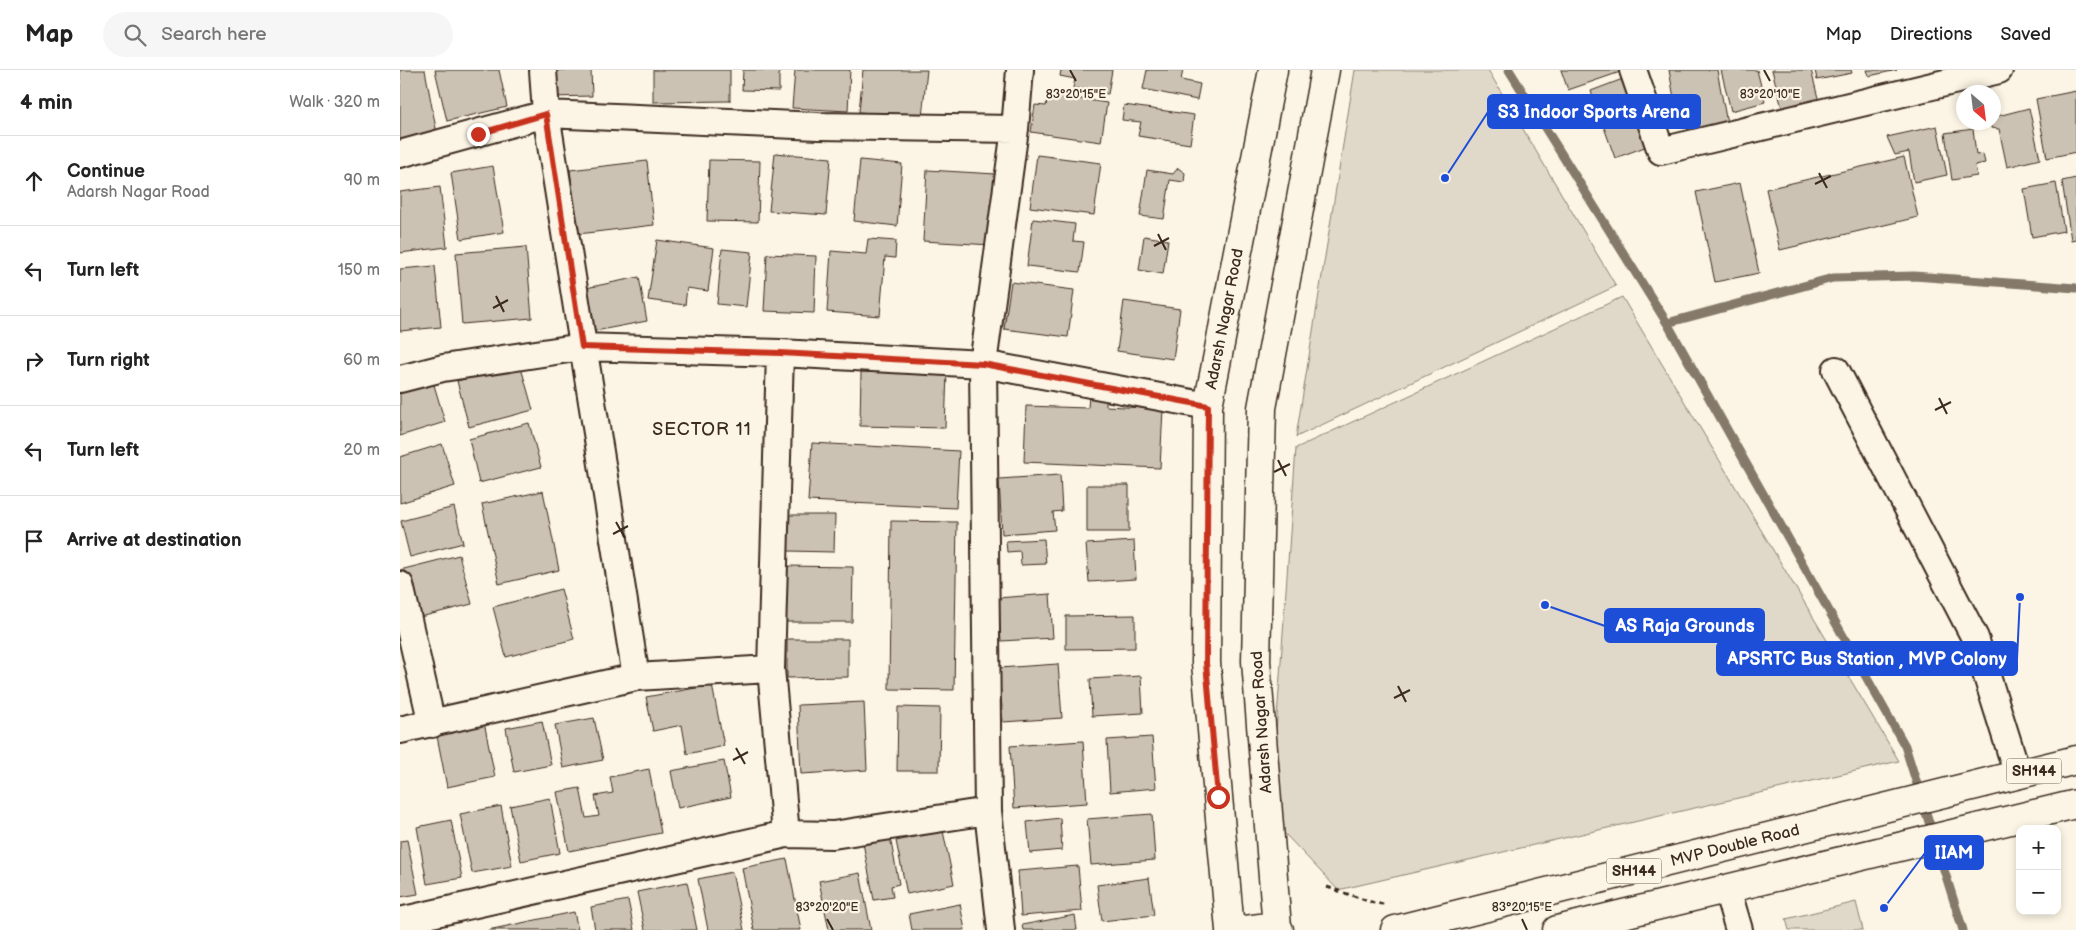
<!DOCTYPE html>
<meta charset="utf-8">
<style>
body{margin:0;font-family:"Balsamiq Sans",sans-serif;background:#f6f6f6;color:#222}
.controls{position:absolute;right:15px;bottom:15px;display:grid;overflow:hidden;border-radius:10px;box-shadow:0 2px 8px #0003}
.controls button{width:45px;height:45px;display:grid;place-items:center;padding:0;border:0;border-bottom:1px solid #e0e0e0;background:#fff;color:#222;font:25px sans-serif}
.compass{position:absolute;left:1556px;top:15px;width:45px;height:45px;border-radius:50%;background:#fff;box-shadow:0 2px 8px #0003;rotate:152deg}
.stop{position:absolute;width:15px;height:15px;margin:-11px;border:4px solid #c8321e;border-radius:50%;background:#fff}
.stop.end{background:#c8321e;border-color:#fff;box-shadow:0 1px 5px #0008}
.list{margin:0;padding:0;list-style:none}
h2{display:flex;justify-content:space-between;align-items:center;height:65px;margin:0;padding:0 20px;font-size:21px}
h2 small{font-size:16px;font-weight:400;color:#767676}
.list li{display:grid;grid-template-columns:32px 1fr auto;gap:15px;align-items:center;box-sizing:border-box;height:90px;padding:0 20px;border-top:1px solid #e0e0e0}
.list b{display:block;font-size:19px;white-space:nowrap}
.list p{margin:0;font-size:16px;white-space:nowrap;color:#767676}
.list em{font-size:16px;font-style:normal;color:#767676}
.icon{flex:none;width:28px;height:28px;fill:none;stroke:currentColor;stroke-width:2;stroke-linecap:round;stroke-linejoin:round}
.map{position:relative;flex:none;width:1676px;height:860px;overflow:hidden}
header{display:flex;align-items:center;gap:30px;box-sizing:border-box;height:70px;padding:0 25px;background:#fff;border-bottom:1px solid #e0e0e0}
header strong{font-size:24px}
nav{display:flex;gap:28px;margin-inline-start:auto;font-size:18px}
.search{width:350px;height:45px;background:#f6f6f6;display:flex;align-items:center;gap:12px;box-sizing:border-box;padding:0 18px;border-radius:28px;color:#767676;font-size:19px}
main{display:flex}
aside{flex:1;background:#fff}
.map>svg:first-child{display:block}
</style>
<header>
<strong>Map</strong>
<div class="search"><svg class="icon" aria-label="search" viewBox="0 0 24 24"><circle cx="10" cy="10" r="6"/><path d="M15 15l6 6"/></svg>Search here</div>
<nav><a>Map</a><a>Directions</a><a>Saved</a></nav>
</header>
<main>
<aside>
<h2>4 min<small>Walk · 320 m</small></h2>
<ul class="list">
<li><svg class="icon" aria-label="ahead" viewBox="0 0 24 24"><path d="M12 20V5M6 11l6-6 6 6"/></svg><div><b>Continue</b><p>Adarsh Nagar Road</p></div><em>90 m</em></li>
<li><svg class="icon" aria-label="left" viewBox="0 0 24 24"><path d="M17 20v-9H6M10 6l-5 5 5 5"/></svg><div><b>Turn left</b></div><em>150 m</em></li>
<li><svg class="icon" aria-label="right" viewBox="0 0 24 24"><path d="M7 20v-9h11M14 6l5 5-5 5"/></svg><div><b>Turn right</b></div><em>60 m</em></li>
<li><svg class="icon" aria-label="left" viewBox="0 0 24 24"><path d="M17 20v-9H6M10 6l-5 5 5 5"/></svg><div><b>Turn left</b></div><em>20 m</em></li>
<li><svg class="icon" aria-label="arrive" viewBox="0 0 24 24"><path d="M6 21V4h12l-3 4 3 4H6"/></svg><div><b>Arrive at destination</b></div></li>
</ul>
</aside>
<div class="map">
<svg width="1676" height="860" viewBox="0 0 1676 860">
<rect width="100%" height="100%" fill="#fcf5e5"/>
<filter id="ink" filterUnits="userSpaceOnUse"><feTurbulence type="fractalNoise" baseFrequency=".02" numOctaves="2"/><feDisplacementMap in="SourceGraphic" scale="10" xChannelSelector="R" yChannelSelector="G"/><feConvolveMatrix kernelMatrix="1 2 1 2 8 2 1 2 1" color-interpolation-filters="sRGB"/></filter>
<g filter="url(#ink)">
<path fill="#e0d8c8" stroke="#8e8173" d="M955,0H1088L1216,216L896,367Z
M1222,227L1499,691L938,820L870,748L896,378Z
M1456,832L1463,860H1389L1386,849Z"/>
<g fill="none" stroke-linecap="round" stroke-linejoin="round">
<path stroke="#85796b" stroke-width="9" d="M1109,0L1267,253L1505,676L1563,860
M1267,253L1433,208L1514,206L1676,218"/>
</g>
<path fill="#ccc2b3" stroke="#3b2a1e" d="M0,0H25L37,64L0,71Z
M35,0H99L107,37L47,51Z
M150,0H191L192,26L151,27Z
M253,0H330V31L253,32Z
M343,0H379V21L342,20Z
M395,0H450L448,41L392,38Z
M463,0H527L522,47L459,42Z
M661,0H712L708,24L673,18L675,9L660,6Z
M747,0H783L781,10L800,14L797,30L743,19Z
M1161,0H1226L1168,20Z
M1269,0H1317L1327,53L1288,61L1282,30L1274,28Z
M1321,0H1357L1365,32L1331,41Z
M1372,0H1411L1419,32L1383,42Z
M1415,0H1451L1452,3L1417,10Z
M1467,0H1497L1469,6Z
M1228,7L1253,74L1215,88L1191,21Z
M1676,21V82L1647,88L1636,29Z
M648,24L707,33L701,72L631,62L635,35L646,36Z
M724,35L794,45L790,74L738,66L741,52L722,50Z
M1629,38L1640,89L1607,97L1599,59L1591,58V52H1594V47Z
M1537,56L1547,105L1514,112L1509,82L1495,85L1487,67Z
M1573,59L1576,85L1583,84L1585,93L1575,95L1577,106L1552,110L1545,63Z
M375,83L431,88L426,145L369,141Z
M637,85L701,93L694,145L630,137Z
M1504,87L1518,147L1380,180L1366,119Z
M309,90L360,91L358,152L307,151Z
M460,90L502,94L497,156L454,151Z
M247,91L254,155L178,164L170,100Z
M93,96L104,162L61,169L51,103Z
M778,98L785,103L784,112L770,110L764,149L740,146L747,100L773,104Z
M527,100L596,104L592,175L523,171Z
M1676,108V169L1671,170L1662,111Z
M1340,113L1359,203L1315,212L1296,122Z
M1656,113L1664,161L1632,167L1624,119Z
M40,117L47,177L0,183V122Z
M633,149L675,154L673,171L684,172L680,202L627,196Z
M744,166L768,170L763,204L739,200Z
M468,169L496,171L495,188L485,187L480,246L427,242L431,181L466,184Z
M257,170L314,178L308,221L287,218L285,235L248,230Z
M126,177L132,248L62,254L56,183Z
M322,179L352,182L346,237L317,234Z
M367,184L416,186L414,243L364,241Z
M35,196L41,257L0,261V199Z
M239,207L247,251L195,261L186,218Z
M611,212L674,220L668,267L604,259Z
M724,231L780,239L773,289L717,281Z
M120,294L133,340L69,357L57,311Z
M461,302L547,303L545,358L460,356Z
M31,305L45,352L0,366V314Z
M689,325L706,326V336L763,339L760,398L624,392L626,336L688,338Z
M129,353L141,397L79,413L69,369Z
M412,373L559,381L556,438L408,431Z
M42,374L55,416L0,433V387Z
M660,405L662,441L653,442L655,460L602,464L599,409Z
M687,415H729V462H687Z
M143,421L159,500L99,514L82,434Z
M54,437L63,473L10,487L1,451Z
M389,445H435L434,482L388,481Z
M491,451L557,452L554,620L489,619Z
M644,469L646,494L621,495L620,481L607,482L606,471Z
M734,471L736,509L689,512L686,474Z
M59,485L72,534L12,549L0,500Z
M386,496L453,497L452,552H385Z
M161,519L174,569L106,587L93,537Z
M650,524L653,568L601,571L597,528Z
M735,545V578L666,579V546Z
M387,569H448V607L387,608Z
M658,594L662,648L603,652L599,598Z
M741,606L743,643L692,646L690,609Z
M312,615L324,676L287,684L282,655L253,661L246,627Z
M464,632L467,700L401,704L398,635Z
M498,637L540,638L539,701H497Z
M194,648L203,690L163,698L155,655Z
M142,651L151,695L114,702L106,658Z
M84,652L95,707L47,717L36,661Z
M752,667L756,718L710,722L707,670Z
M683,671L687,733L614,738L610,676Z
M324,691L331,727L278,738L271,701Z
M249,699L261,763L169,781L157,722L180,718L186,748L199,746L195,726L213,723L210,707Z
M150,728L160,783L121,791L110,736Z
M101,736L112,796L72,803L60,744Z
M752,744L755,790L691,795L687,749Z
M660,748L662,780L630,783L627,752Z
M51,750L62,808L27,814L17,757Z
M543,761L554,814L507,824L496,771Z
M490,767L499,814L491,816L493,827L474,830L463,773Z
M7,770L18,824L0,827V771Z
M387,789L401,860H354L342,798Z
M678,796L682,841L621,846L618,801Z
M332,802L344,860H308L298,809Z
M460,803L471,860H429L419,811Z
M749,808L754,845L702,851L697,815Z
M287,812L297,860H245L237,822Z
M228,830L234,860H195L191,837Z
M560,834L565,860H512L509,844Z
M174,842L178,860H88Z
M675,845L677,860H623L622,855Z"/>
<g fill="none" stroke-linecap="round" stroke-linejoin="round">
<defs>
<path id="minor" d="M143,0L146,44L236,607
M1233,0L1261,81L1599,0
M0,84L146,44L418,56L615,59
M1436,300L1575,568L1618,705
M0,309L43,298L182,277L380,283L583,294L808,336
M0,515L32,654
M0,660L236,607L371,599
M386,764L433,765L588,741
M1327,819L1339,860
M0,851L386,764L371,599L380,283
M601,860L588,741L583,294L615,59L620,0"/>
<path id="major" d="M877,858L856,591L862,338L925,0
M830,860L806,593L808,336L873,0
M844,860L866,857L879,860
M995,860L1676,690
M1157,860L1676,734"/>
</defs>
<use href="#minor" stroke="#3b2a1e" stroke-width="30"/>
<use href="#major" stroke="#3b2a1e" stroke-width="31"/>
<path stroke="#3b2a1e" stroke-width="3" stroke-dasharray="5 4" stroke-linecap="butt" d="M927,817L974,833L984,834"/>
<use href="#minor" stroke="#fcf5e5" stroke-width="26"/>
<use href="#major" stroke="#fcf5e5" stroke-width="28"/>
</g>
</g>
<g fill="none" stroke-linecap="round" stroke-linejoin="round" filter="url(#ink)">
<path stroke="#c8321e" stroke-width="6" d="M78,64L146,44L182,277L380,283L583,294L808,336L806,593L818,727"/>
</g>
<path fill="none" stroke="#3b2a1e" stroke-width="2" d="M670,0L676,11M1364,0L1370,11M1419,103L1427,118M1415,114L1431,106M758,164L766,180M754,176L769,168M96,226L104,242M93,238L108,230M1539,328L1547,344M1535,340L1551,332M878,390L886,406M874,402L890,394M216,452L225,468M213,464L228,456M998,616L1006,632M994,628L1010,620M336,678L345,694M333,690L348,682M427,849L433,860M1122,849L1127,860"/>
<g text-anchor="middle" dominant-baseline="central" stroke-width="4.5" stroke-linejoin="round" paint-order="stroke">
<g fill="#fcf5e5" stroke="#75675a" stroke-width="1">
<rect x="1606.5" y="688.5" width="55" height="25" rx="4"/>
<rect x="1206.5" y="788.5" width="55" height="25" rx="4"/>
</g>
<g font-size="15" font-weight="bold" fill="#3b2a1e">
<text x="1634" y="701">SH144</text>
<text x="1234" y="801">SH144</text>
</g>
<g font-size="16" fill="#3b2a1e" stroke="#fcf5e5">
<text transform="translate(825 249) rotate(-79)">Adarsh Nagar Road</text>
<text transform="translate(862 652) rotate(-94)">Adarsh Nagar Road</text>
<text transform="translate(1335 776) rotate(-14)">MVP Double Road</text>
</g>
<g font-size="18" letter-spacing="1" fill="#3b2a1e" stroke="#fcf5e5">
<text x="302" y="359">SECTOR 11</text>
</g>
</g>
<g font-size="12" text-anchor="middle" fill="#3b2a1e" stroke="#fcf5e5" stroke-width="4.5" stroke-linejoin="round" paint-order="stroke">
<text x="676" y="28">83°20'15"E</text>
<text x="1370" y="28">83°20'10"E</text>
<text x="427" y="841">83°20'20"E</text>
<text x="1122" y="841">83°20'15"E</text>
</g>
<path fill="none" stroke="#1d4ed8" stroke-width="2" d="M1045 108L1088 42M1145 535L1205 556M1620 527L1617 589M1484 838L1525 783"/>
<g fill="#1d4ed8" stroke="#fcf5e5" stroke-width="2">
<circle cx="1045" cy="108" r="5"/>
<circle cx="1145" cy="535" r="5"/>
<circle cx="1620" cy="527" r="5"/>
<circle cx="1484" cy="838" r="5"/>
</g>
<g fill="#1d4ed8" stroke="#1d4ed8" stroke-width="2">
<rect x="1088" y="25" width="212" height="33" rx="5"/>
<rect x="1205" y="539" width="159" height="33" rx="5"/>
<rect x="1317" y="572" width="300" height="33" rx="5"/>
<rect x="1525" y="766" width="58" height="33" rx="5"/>
</g>
<g font-size="18" text-anchor="middle" font-weight="bold" fill="#fff">
<text x="1194" y="48">S3 Indoor Sports Arena</text>
<text x="1285" y="562">AS Raja Grounds</text>
<text x="1467" y="595">APSRTC Bus Station , MVP Colony</text>
<text x="1554" y="789">IIAM</text>
</g>
</svg>
<div class="controls">
<button>+</button>
<button>−</button>
</div>
<svg class="compass" viewBox="-18 -18 36 36"><path d="M0-13l5 13h-10z" fill="#e53935"/><path d="M0 13l5-13h-10z" fill="#767676"/></svg>
<div class="stop" style="left:818px;top:727px"></div>
<div class="stop end" style="left:78px;top:64px"></div>
</div>
</main>
